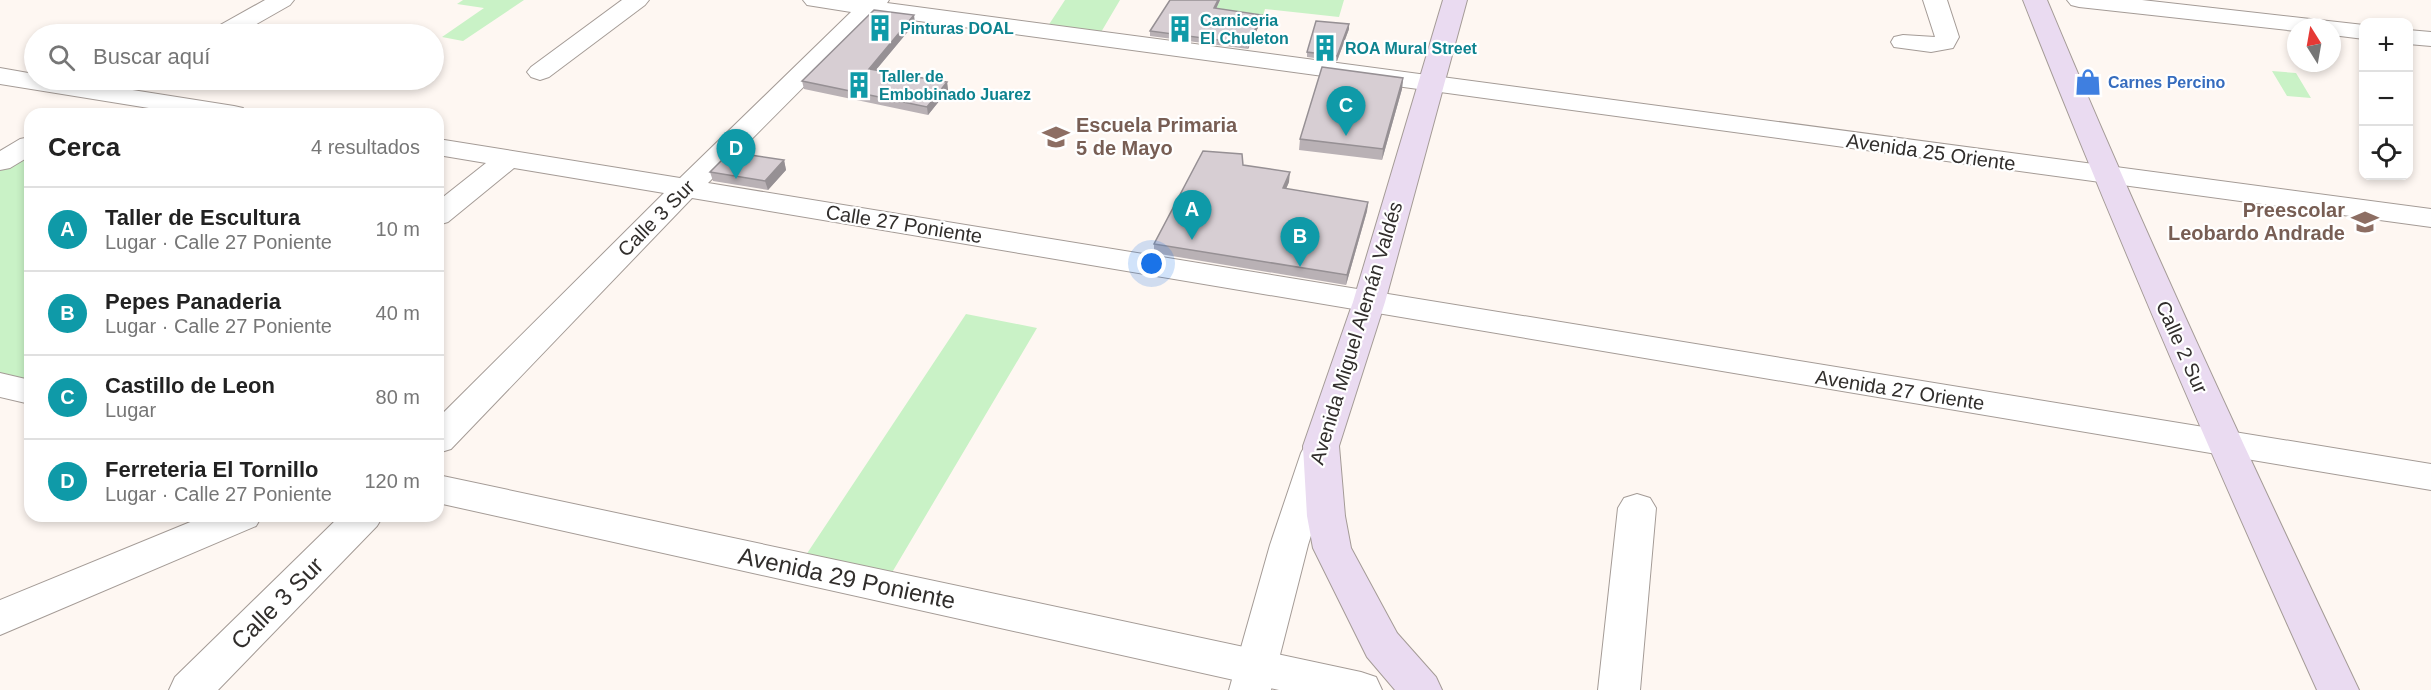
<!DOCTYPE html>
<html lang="es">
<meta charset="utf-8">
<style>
body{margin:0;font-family:Arial,sans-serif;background:#f6f6f6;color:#222}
.controls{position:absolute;right:18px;top:18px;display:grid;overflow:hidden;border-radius:12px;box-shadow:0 3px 9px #0003}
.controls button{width:54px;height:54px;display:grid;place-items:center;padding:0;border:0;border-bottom:2px solid #e0e0e0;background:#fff;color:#222;font:30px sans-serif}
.compass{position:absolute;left:2287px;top:18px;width:54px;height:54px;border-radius:50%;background:#fff;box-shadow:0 3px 9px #0003;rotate:349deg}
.you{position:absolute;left:1152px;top:264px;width:21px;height:21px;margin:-15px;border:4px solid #fff;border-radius:50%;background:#1a73e8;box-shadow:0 0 0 9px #1a73e833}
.badge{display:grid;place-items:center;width:39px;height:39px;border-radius:50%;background:#067d5b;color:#fff;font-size:20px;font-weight:700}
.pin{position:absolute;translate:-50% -50px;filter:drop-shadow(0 2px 3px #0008)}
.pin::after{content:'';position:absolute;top:32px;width:21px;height:18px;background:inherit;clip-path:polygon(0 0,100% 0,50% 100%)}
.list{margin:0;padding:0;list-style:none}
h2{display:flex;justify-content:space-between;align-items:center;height:78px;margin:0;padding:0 24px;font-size:26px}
h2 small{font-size:20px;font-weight:400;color:#767676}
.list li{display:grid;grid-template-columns:39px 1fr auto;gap:18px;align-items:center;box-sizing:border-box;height:84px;padding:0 24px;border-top:2px solid #e0e0e0}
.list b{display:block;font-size:22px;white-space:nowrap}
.list p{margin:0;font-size:20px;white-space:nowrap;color:#767676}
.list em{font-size:20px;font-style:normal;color:#767676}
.icon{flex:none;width:33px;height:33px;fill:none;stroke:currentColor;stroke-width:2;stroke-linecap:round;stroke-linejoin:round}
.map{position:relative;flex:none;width:2431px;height:690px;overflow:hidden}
.search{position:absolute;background:#fff;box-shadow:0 3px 9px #0003;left:24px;top:24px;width:420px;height:66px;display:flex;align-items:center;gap:15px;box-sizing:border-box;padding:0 21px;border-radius:33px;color:#767676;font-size:22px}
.panel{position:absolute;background:#fff;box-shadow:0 3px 9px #0003;left:24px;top:108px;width:420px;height:414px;border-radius:18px}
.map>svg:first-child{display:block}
</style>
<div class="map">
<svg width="2431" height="690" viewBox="0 0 2431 690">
<rect width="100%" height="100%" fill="#fef7f2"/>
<path fill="#c9f2c6" d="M463,0H524L463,41L442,37L484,8L457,4Z
M1065,0H1120L1097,39L1044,32Z
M1220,0H1344L1339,17L1265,9L1262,19L1214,13Z
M2272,71L2296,73L2311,98L2287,96Z
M30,154V389L0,385V171Z
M966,314L1037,328L884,586L798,567Z"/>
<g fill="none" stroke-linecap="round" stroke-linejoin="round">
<defs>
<path id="minor" d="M265,0H294L290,5L239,34H210L213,29Z
M622,0H649L645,5L549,77L540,80L531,77L527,72L531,67Z
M803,0H889L887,3L2431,209V227L875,15L708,183L2431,464V490L692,198L451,449L438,453V418L664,193L514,168L448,222L438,225V201L486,163L438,155V139L680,178L851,12L807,5Z
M1923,0H1947L1959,37L1953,48L1931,52L1894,47L1891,42L1894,37L1903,35L1935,37Z
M2067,0H2142L2364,25V39L2332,35V27H2296V31L2079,7L2071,5Z
M2408,30L2431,32V46L2408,44Z
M0,68L34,74V80H69L234,106L243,108L247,114H186L0,84Z
M30,137V156L10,168L0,170V151L20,139Z
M0,373L30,380V404L0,397Z
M1319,440L1332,444L1337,453L1308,545L1271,690H1229L1270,545L1301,453L1306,444Z
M1637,494L1650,498L1656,508L1640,690H1598L1618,508L1624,498Z
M340,516H383L377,526L218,690H169L175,677Z"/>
<path id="tertiary" d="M438,475L1361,672L1376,677L1382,690H1279L438,503Z
M205,516H262L256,526L0,635V600Z"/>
<path id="secondary" d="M1443,0H1467L1385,302L1339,446L1345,516L1351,548L1397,633L1436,677L1442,690H1395L1367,657L1313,548L1307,516L1303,446L1353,302Z
M2023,0H2047C2144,233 2251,462 2359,690H2317C2214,462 2115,233 2023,0Z"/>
</defs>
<use href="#minor" stroke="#a49b96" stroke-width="2"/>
<use href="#tertiary" stroke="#a49b96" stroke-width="2"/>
<use href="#secondary" stroke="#a49b96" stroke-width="2"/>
<use href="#minor" fill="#fff" fill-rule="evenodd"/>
<use href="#tertiary" fill="#fff" fill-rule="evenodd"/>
<use href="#secondary" fill="#eadbf1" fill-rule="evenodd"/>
</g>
<path fill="#b9b1b5" d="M1170,0H1220L1216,9L1262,15V19L1248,49L1150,36V31Z
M915,23L876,70L947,82L948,90L928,115L804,89L802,81Z
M1349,29L1337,61L1307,57V52Z
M1403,78L1402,89L1382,160L1299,150L1300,139Z
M784,160L786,170L768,190L713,181L710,172Z
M1289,182L1286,189L1368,202L1367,211L1346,285L1154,253V244Z"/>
<path fill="#969094" d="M1218,0H1220L1214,13V8Z
M914,15L915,23L870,77L869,69Z
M1262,15V19L1248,49V44Z
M1349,24V29L1337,61V56Z
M1403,78L1402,89L1382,160L1383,149Z
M947,82L948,90L928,115L927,107Z
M784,160L786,170L768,190L765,181Z
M1290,172L1289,182L1282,198L1283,188Z
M1368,202L1367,211L1346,285L1347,275Z"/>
<path fill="#d7ced3" stroke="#969094" stroke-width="1.5" d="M1170,0H1218L1214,8L1262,15L1248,44L1150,31Z
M874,10L914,15L869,69L947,82L927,107L802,81Z
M1316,21L1349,24L1337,56L1307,52Z
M1322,67L1403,78L1383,149L1300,139Z
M1203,151L1242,154L1243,165L1290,172L1283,188L1368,202L1347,275L1154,244Z
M730,152L784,160L765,181L710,172Z"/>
<defs>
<symbol id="building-bare" viewBox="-9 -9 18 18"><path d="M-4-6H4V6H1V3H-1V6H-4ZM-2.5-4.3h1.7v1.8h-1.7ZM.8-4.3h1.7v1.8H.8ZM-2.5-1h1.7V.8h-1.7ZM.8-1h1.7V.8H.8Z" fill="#0f9aa8" stroke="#fff" stroke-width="2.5" paint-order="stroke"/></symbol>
<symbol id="shop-bare" viewBox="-9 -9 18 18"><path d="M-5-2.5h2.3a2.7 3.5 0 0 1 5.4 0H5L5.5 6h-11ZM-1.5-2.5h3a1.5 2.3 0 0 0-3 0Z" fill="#3f7fe0" stroke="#fff" stroke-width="2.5" paint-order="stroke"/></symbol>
<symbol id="school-bare" viewBox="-9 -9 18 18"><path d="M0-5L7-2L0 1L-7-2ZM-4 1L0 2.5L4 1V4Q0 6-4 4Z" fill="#8d6e63" stroke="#fff" stroke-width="2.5" paint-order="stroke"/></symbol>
</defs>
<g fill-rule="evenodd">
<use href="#building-bare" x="861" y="9" width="38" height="38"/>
<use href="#building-bare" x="1161" y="10" width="38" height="38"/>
<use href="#building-bare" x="1306" y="29" width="38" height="38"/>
<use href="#shop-bare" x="2069" y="63" width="38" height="38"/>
<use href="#building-bare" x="840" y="66" width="38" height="38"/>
<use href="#school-bare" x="1037" y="118" width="38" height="38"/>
<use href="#school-bare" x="2346" y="203" width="38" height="38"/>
</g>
<g text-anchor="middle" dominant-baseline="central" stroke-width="4.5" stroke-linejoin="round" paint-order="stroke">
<g font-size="16" font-weight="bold" fill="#0d838f" stroke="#fff" text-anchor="start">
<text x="1200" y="20">Carniceria<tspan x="1200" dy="18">El Chuleton</tspan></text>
<text x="900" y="28">Pinturas DOAL</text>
<text x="1345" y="48">ROA Mural Street</text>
<text x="879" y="76">Taller de<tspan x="879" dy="18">Embobinado Juarez</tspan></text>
</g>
<g font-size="16" font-weight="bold" fill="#366cbe" stroke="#fff" text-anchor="start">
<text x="2108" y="82">Carnes Percino</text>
</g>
<g font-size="20" font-weight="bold" fill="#785e54" stroke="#fff" text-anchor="start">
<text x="1076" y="125">Escuela Primaria<tspan x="1076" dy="23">5 de Mayo</tspan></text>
<text x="2345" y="210" text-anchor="end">Preescolar<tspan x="2345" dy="23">Leobardo Andrade</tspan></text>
</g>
<g font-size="20" fill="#312e2c" stroke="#fff">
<text transform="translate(1931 152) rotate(8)">Avenida 25 Oriente</text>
<text transform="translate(656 218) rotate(-45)">Calle 3 Sur</text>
<text transform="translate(904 224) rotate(9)">Calle 27 Poniente</text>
<text transform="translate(1356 333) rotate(-73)">Avenida Miguel Alemán Valdés</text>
<text transform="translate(2182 347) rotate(66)">Calle 2 Sur</text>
<text transform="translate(1900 390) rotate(9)">Avenida 27 Oriente</text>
</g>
<g font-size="24" fill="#312e2c" stroke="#fff">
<text transform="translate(847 578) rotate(12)">Avenida 29 Poniente</text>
<text transform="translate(277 603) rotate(-45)">Calle 3 Sur</text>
</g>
</g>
</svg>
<div class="controls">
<button>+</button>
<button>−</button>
<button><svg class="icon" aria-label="locate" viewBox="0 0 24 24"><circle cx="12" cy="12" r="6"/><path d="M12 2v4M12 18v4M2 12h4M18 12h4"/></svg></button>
</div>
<svg class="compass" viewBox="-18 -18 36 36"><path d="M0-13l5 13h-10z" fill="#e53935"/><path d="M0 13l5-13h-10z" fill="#767676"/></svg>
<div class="you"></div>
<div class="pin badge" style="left:1192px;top:240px;background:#0f9aa8">A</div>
<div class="pin badge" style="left:1300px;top:267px;background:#0f9aa8">B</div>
<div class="pin badge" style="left:1346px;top:136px;background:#0f9aa8">C</div>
<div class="pin badge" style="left:736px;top:179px;background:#0f9aa8">D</div>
<div class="search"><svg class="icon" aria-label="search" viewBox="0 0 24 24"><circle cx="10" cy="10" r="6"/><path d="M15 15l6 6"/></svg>Buscar aquí</div>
<section class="panel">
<h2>Cerca<small>4 resultados</small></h2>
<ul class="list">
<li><span class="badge" style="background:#0f9aa8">A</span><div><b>Taller de Escultura</b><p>Lugar · Calle 27 Poniente</p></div><em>10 m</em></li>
<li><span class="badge" style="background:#0f9aa8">B</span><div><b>Pepes Panaderia</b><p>Lugar · Calle 27 Poniente</p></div><em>40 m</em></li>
<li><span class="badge" style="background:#0f9aa8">C</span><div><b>Castillo de Leon</b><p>Lugar</p></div><em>80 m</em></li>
<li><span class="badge" style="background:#0f9aa8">D</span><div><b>Ferreteria El Tornillo</b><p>Lugar · Calle 27 Poniente</p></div><em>120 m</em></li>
</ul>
</section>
</div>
